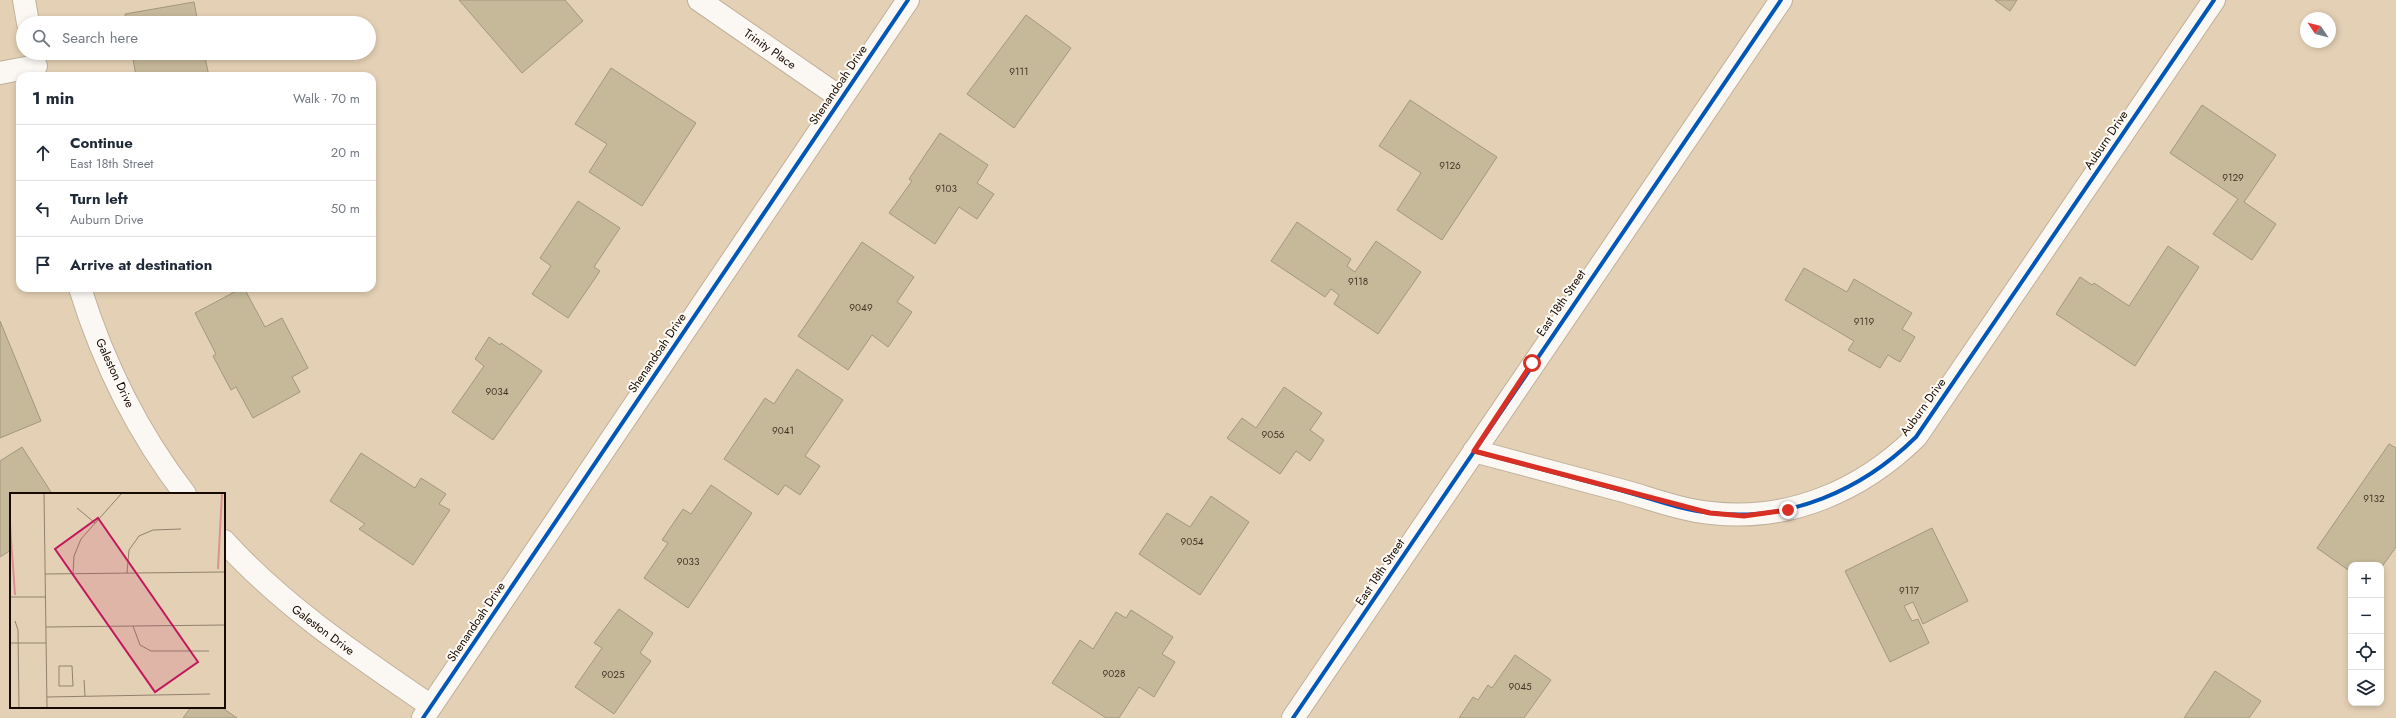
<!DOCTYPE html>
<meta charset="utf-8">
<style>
body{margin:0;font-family:Jost,sans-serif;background:#f2f2f3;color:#1f2937}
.controls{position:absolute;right:12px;bottom:12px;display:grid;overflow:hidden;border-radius:8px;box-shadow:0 2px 6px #0003}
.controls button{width:36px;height:36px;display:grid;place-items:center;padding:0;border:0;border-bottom:1px solid #e0e1e3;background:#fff;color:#1f2937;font:20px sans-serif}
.compass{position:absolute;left:2300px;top:12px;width:36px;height:36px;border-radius:50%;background:#fff;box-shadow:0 2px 6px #0003;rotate:305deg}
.stop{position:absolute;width:12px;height:12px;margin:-9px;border:3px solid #d93025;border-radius:50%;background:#fff}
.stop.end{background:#d93025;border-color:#fff;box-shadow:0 1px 4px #0008}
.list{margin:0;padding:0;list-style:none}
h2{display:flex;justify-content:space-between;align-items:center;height:52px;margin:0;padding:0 16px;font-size:17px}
h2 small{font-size:13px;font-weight:400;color:#747a83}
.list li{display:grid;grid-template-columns:26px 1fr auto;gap:12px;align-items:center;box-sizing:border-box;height:56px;padding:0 16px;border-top:1px solid #e0e1e3}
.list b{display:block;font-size:15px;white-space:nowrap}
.list p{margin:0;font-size:13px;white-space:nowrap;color:#747a83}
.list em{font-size:13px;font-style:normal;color:#747a83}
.icon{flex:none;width:22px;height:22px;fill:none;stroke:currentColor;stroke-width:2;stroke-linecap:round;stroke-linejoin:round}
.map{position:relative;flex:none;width:2396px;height:718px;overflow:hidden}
.search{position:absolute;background:#fff;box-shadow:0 2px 6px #0003;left:16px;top:16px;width:360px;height:44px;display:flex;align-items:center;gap:10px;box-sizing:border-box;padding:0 14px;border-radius:22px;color:#747a83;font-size:15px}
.panel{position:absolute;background:#fff;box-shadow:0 2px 6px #0003;left:16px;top:72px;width:360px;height:220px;border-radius:12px}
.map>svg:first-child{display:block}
</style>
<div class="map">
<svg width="2396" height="718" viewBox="0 0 2396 718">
<rect width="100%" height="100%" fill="#e4d0b5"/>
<path fill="#c6b99a" stroke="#a2967f" d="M459,0H565L583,21L522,73Z
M1995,0H2017L2010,11Z
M194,2L198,23H127L125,14Z
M1026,15L1071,48L1014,128L967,94Z
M132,53H204L209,76H136Z
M611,68L696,123L642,206L589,172L607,144L575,124Z
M1410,100L1497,157L1442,240L1397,210L1421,173L1379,146Z
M2202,105L2276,155L2244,202L2276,224L2252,260L2213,234L2238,199L2170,153Z
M940,133L988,165L977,183L994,194L977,219L959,207L935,244L889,213L912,181L909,179Z
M578,201L620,228L594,267L600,271L568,318L532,294L551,266L540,258Z
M1297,222L1351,259L1347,266L1355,272L1376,241L1421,272L1378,334L1334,304L1339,295L1331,289L1325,297L1271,261Z
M862,242L914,277L897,302L912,312L888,347L872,335L848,370L798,336Z
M2168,246L2199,267L2135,366L2056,314L2080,277L2092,285L2094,283L2129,306Z
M1804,268L1847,292L1854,279L1912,313L1902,329L1915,337L1900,362L1888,355L1880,368L1848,350L1854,341L1785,300Z
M242,288H244L265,327L282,318L308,368L292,377L300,392L253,418L236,387L231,390L213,356L216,354L195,313Z
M0,321L41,421L0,438Z
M489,337L500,345L501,343L542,371L493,440L452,412L484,366L475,359Z
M797,369L843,400L805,456L820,466L800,495L785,485L778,495L724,459L765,398L774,404Z
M1284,387L1322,413L1310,430L1324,440L1310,461L1296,451L1280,474L1227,438L1242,418L1256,428Z
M2389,444L2396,448V547L2381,568V565H2351V572L2317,548Z
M22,447L51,492L47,494H11V550L0,557V461Z
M361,453L415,488L421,478L446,494L439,504L450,510L413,565L359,529L365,524L330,501Z
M711,485L752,513L688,608L644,578L668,543L662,540L683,509L691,514Z
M1211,496L1249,522L1200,595L1139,554L1167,513L1190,527Z
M1932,528L1968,601L1923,624L1913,602L1904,606L1912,621L1918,619L1929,643L1890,662L1845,571Z
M619,609L653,633L640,653L651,661L614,714L575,687L602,648L594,643Z
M1131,610L1173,637L1162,654L1175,662L1154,697L1139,687L1119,718H1106L1052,683L1080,640L1093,649L1116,612L1126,618Z
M1515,655L1551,680L1524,718H1459L1473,697L1478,700L1488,685L1492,688Z
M2215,671L2261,701L2249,718H2184Z
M191,707H221L237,718H183Z"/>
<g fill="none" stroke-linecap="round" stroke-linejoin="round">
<defs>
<path id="minor" d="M24,0L28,23
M699,0L841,98
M0,73L36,66
M80,288C103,362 138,433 185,494
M1474,451C1522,464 1571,477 1620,490C1650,498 1680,510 1711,513C1789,522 1861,491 1916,437L2214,0
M224,541C284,607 358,656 431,706
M423,718L908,0
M1293,718L1781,0"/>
</defs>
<use href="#minor" stroke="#bfb09a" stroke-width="24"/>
<use href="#minor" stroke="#fbf8f4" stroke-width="22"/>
<defs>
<path id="cycleway" d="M1474,451C1522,464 1571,477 1620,490C1650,498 1680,510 1711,513C1789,522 1861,491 1916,437L2214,0
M423,718L908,0
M1293,718L1781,0"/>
</defs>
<use href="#cycleway" stroke="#fefaf5" stroke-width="6"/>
<use href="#cycleway" stroke="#0057b8" stroke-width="4"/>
</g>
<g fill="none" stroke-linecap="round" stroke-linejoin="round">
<path stroke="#d93025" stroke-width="5" d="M1532,363L1474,451L1710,513L1744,516L1788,510"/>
</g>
<g text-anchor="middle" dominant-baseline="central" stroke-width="4" stroke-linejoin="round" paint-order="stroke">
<g font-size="10" fill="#433626">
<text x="1019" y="71">9111</text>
<text x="1450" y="165">9126</text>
<text x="2233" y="177">9129</text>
<text x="946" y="188">9103</text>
<text x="1358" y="281">9118</text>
<text x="861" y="307">9049</text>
<text x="1864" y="321">9119</text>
<text x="497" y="391">9034</text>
<text x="783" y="430">9041</text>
<text x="1273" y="434">9056</text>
<text x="2374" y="498">9132</text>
<text x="1192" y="541">9054</text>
<text x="688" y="561">9033</text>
<text x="1909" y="590">9117</text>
<text x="1114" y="673">9028</text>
<text x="613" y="674">9025</text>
<text x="1520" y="686">9045</text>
</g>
<g font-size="12" fill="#170b00" stroke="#fefaf5">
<text transform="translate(770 49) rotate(35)">Trinity Place</text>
<text transform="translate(838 85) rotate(-56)">Shenandoah Drive</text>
<text transform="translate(2106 140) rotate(-56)">Auburn Drive</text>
<text transform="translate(1561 303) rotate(-56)">East 18th Street</text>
<text transform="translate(657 353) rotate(-56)">Shenandoah Drive</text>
<text transform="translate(115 373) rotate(65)">Galeston Drive</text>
<text transform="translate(1923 407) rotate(-54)">Auburn Drive</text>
<text transform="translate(1380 572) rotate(-56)">East 18th Street</text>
<text transform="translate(476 622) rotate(-56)">Shenandoah Drive</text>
<text transform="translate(323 630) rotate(37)">Galeston Drive</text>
</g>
</g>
<g transform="translate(10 493)">
<rect width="215" height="215" fill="#e4d0b5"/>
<path fill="none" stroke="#dc9290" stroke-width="2" d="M0,31L5,102M208,76L212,0"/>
<path fill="none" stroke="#92816d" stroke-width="1" d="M34,0L37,215M67,15L85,30M117,80L119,57L129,43L143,37L171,36M35,81L215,79M63,81L64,63L71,46L112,0M0,104H36M5,128L8,137L9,215M123,133L130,152L141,158H199M36,134L215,132M0,150H36M49,173H62L63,193H49ZM74,187L75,203M37,204L200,201"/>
<path fill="#c2185b" fill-opacity="0.15" stroke="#c2185b" stroke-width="2" d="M88,25L188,169L145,199L45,56Z"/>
<rect width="215" height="215" fill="none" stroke="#170b00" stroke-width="2"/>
</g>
</svg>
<div class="controls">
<button>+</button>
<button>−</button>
<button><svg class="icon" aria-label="locate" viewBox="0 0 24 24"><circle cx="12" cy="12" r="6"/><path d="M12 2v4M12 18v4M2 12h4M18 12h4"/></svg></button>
<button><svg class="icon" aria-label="layers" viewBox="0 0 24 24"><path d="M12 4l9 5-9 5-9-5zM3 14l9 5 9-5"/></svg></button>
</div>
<svg class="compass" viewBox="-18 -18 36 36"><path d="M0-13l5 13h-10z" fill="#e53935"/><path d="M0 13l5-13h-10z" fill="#747a83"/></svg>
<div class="stop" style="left:1532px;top:363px"></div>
<div class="stop end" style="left:1788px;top:510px"></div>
<div class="search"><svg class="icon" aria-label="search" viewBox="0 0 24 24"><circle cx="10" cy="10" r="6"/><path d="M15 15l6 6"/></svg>Search here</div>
<section class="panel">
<h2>1 min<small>Walk · 70 m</small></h2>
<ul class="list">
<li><svg class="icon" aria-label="ahead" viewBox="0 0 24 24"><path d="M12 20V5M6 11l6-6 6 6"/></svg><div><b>Continue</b><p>East 18th Street</p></div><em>20 m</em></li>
<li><svg class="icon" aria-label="left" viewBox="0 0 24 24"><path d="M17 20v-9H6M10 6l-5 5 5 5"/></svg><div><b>Turn left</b><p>Auburn Drive</p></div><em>50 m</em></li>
<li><svg class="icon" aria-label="arrive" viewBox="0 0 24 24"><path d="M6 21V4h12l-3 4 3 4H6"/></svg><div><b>Arrive at destination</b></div></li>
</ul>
</section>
</div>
